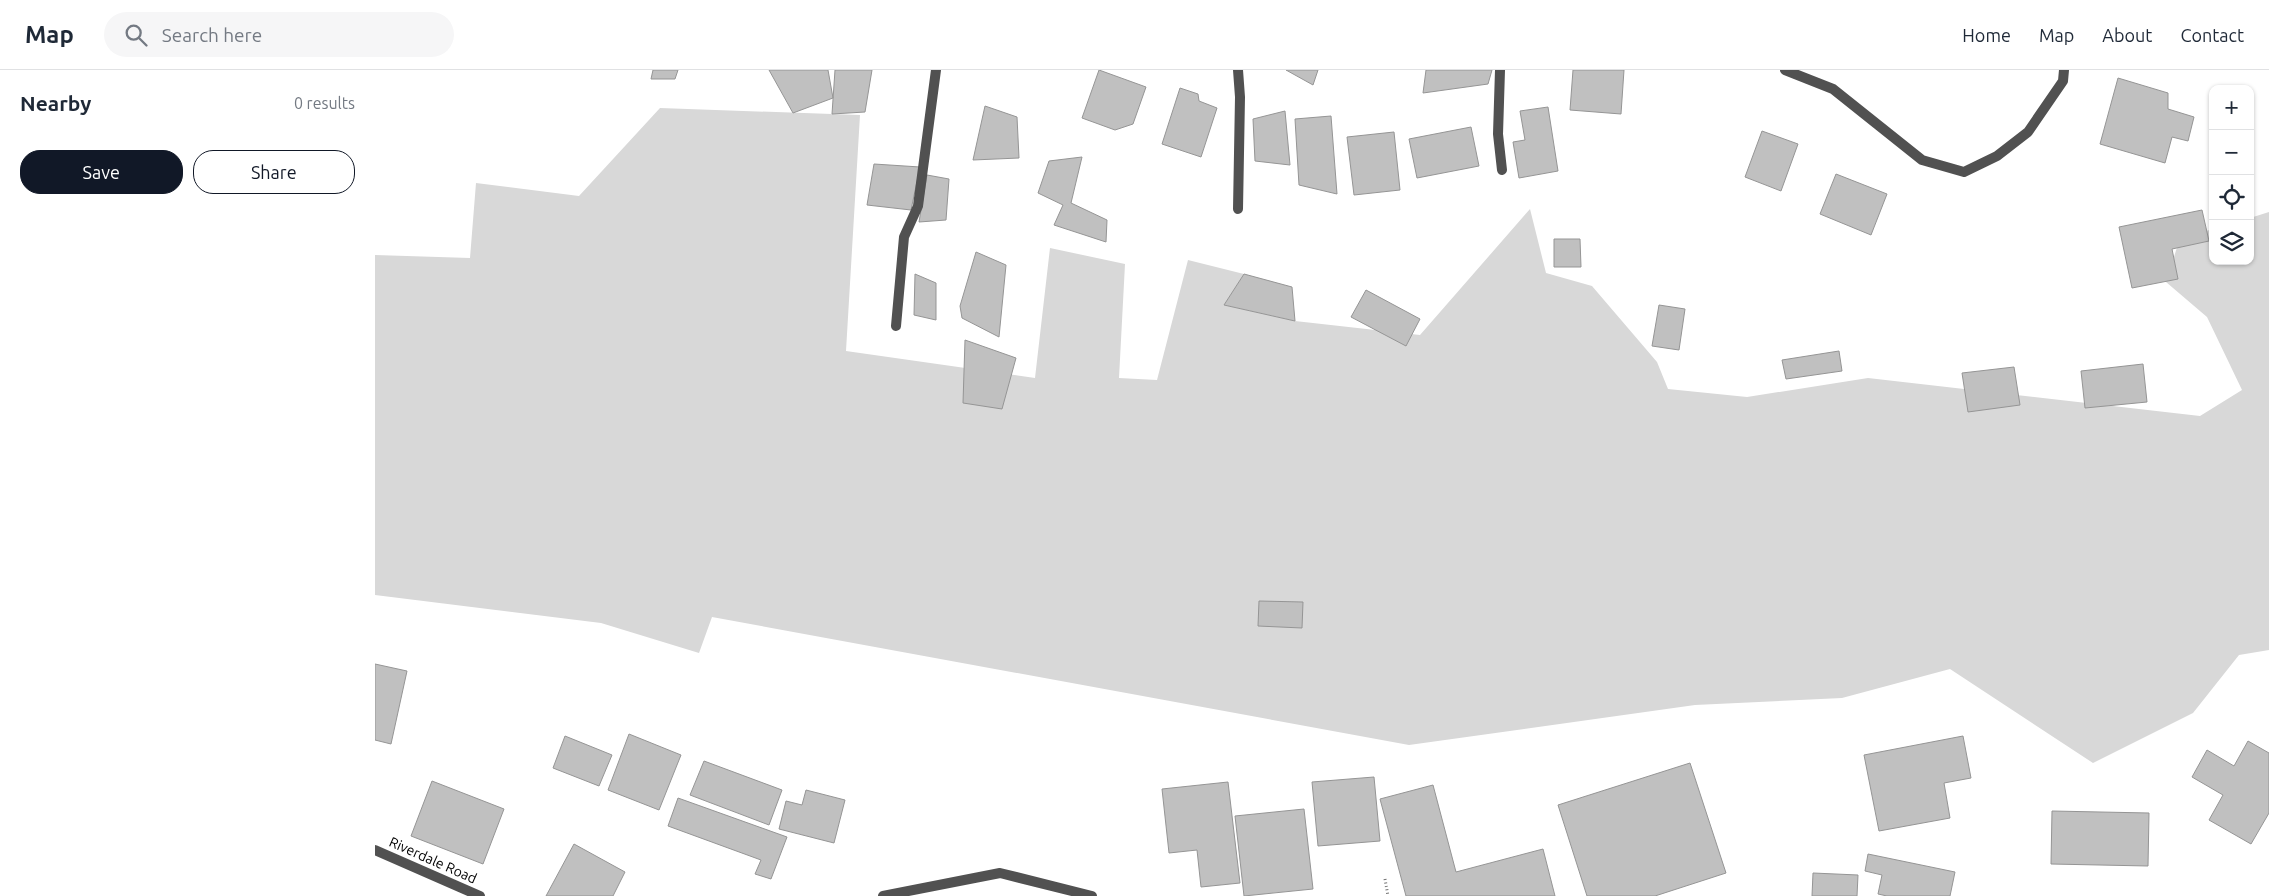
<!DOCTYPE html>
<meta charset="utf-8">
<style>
body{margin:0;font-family:Ubuntu,sans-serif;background:#f6f6f7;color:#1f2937}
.controls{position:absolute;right:15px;top:15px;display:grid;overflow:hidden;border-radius:10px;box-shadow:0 1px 4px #0004}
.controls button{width:45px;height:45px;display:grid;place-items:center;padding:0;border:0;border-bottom:1px solid #e0e1e3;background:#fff;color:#1f2937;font:25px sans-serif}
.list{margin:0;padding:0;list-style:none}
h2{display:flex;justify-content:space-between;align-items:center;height:65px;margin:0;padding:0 20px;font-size:21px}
h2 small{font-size:16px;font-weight:400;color:#747a83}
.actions{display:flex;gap:10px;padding:15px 20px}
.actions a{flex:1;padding:11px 0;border:1px solid #111827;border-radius:20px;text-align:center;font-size:18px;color:#111827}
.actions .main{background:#111827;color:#fff}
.icon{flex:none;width:28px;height:28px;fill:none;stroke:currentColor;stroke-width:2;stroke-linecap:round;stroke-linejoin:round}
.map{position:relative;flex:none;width:1894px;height:826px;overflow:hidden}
header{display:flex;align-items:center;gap:30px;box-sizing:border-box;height:70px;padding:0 25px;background:#fff;border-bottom:1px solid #e0e1e3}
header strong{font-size:24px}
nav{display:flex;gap:28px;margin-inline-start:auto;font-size:18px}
.search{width:350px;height:45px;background:#f6f6f7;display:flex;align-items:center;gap:12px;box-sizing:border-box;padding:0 18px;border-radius:28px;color:#747a83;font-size:19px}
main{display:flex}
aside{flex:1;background:#fff}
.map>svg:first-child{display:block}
</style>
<header>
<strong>Map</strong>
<div class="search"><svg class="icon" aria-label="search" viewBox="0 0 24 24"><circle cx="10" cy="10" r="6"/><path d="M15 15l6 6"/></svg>Search here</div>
<nav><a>Home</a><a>Map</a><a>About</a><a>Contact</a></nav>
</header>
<main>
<aside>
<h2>Nearby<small>0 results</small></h2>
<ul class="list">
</ul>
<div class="actions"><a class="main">Save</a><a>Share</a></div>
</aside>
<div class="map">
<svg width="1894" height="826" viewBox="0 0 1894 826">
<rect width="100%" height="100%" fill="#fff"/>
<path fill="#d8d8d8" d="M285,38L485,45L471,281L660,308L675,178L750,194L744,308L782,310L813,190L869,204L849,235L920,251L1045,265L1155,139L1171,203L1217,216L1282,292L1293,319L1372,327L1493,308L1825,346L1867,320L1832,247L1791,212L1805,168L1838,159V191H1875V148L1894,142V580L1864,585L1818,643L1718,693L1575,599L1467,628L1320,635L1034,675L337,547L324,583L226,553L0,525V185L95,188L101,113L204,126Z"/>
<path fill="#c0c0c0" stroke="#959595" d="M278,0H303L300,9H276Z
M394,0H453L458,28L418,43Z
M460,0H497L490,42L457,44Z
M724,0L771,17L758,54L740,60L707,48Z
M911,0H943L938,15Z
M1051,0H1117L1113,14L1048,23Z
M1198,0H1249L1246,44L1195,40Z
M1743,8L1793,23V39L1819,47L1813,71L1797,67L1790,93L1725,74Z
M805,18L823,24L824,31L842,38L826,87L787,74Z
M610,36L642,47L644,88L598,90Z
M1173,37L1183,101L1144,108L1138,72L1150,70L1145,41Z
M910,41L915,95L880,91L878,49Z
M956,46L962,124L924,115L920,49Z
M1096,57L1104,96L1042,108L1034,69Z
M1387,61L1423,74L1406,121L1370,107Z
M1019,62L1025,120L979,125L972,67Z
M707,87L696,133L732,150L731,172L679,155L688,135L663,123L674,91Z
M499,94L545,97L536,140L492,135Z
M1461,104L1512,124L1496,165L1445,144Z
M552,105L574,109L571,150L544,152Z
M1827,140L1834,171L1797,179L1803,209L1757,218L1744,157Z
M1179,169H1205L1206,197H1179Z
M601,182L631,195L624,267L587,248L585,236Z
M540,204L561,213V250L539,245Z
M869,204L917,217L920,251L849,235Z
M991,220L1045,249L1031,276L976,247Z
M1284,235L1310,239L1304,280L1277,276Z
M590,270L641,288L627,339L588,333Z
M1464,281L1467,301L1411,309L1407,290Z
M1768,294L1772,332L1710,338L1706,301Z
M1639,297L1645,335L1593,342L1587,303Z
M884,531L928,532L927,558L883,556Z
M0,594L32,601L16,674L0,670Z
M254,664L306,685L284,740L233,720Z
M190,666L237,685L224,716L178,698Z
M1588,666L1596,708L1569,713L1575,748L1504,761L1489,685Z
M1873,671L1894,683V743L1876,774L1834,750L1848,725L1817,707L1832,680L1859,696Z
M329,691L407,720L394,755L315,725Z
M1315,693L1351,803L1280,826H1212L1183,735Z
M999,707L1005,771L943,776L937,712Z
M57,711L129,739L108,794L36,766Z
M853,712L865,813L826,817L822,780L794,783L787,719Z
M1058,715L1081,802L1168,779L1180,826H1031L1005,729Z
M431,720L470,730L459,773L404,759L411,731L427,735Z
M303,728L412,767L396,809L380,804L386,790L293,756Z
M929,739L938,819L869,826L860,746Z
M1677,741L1774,743L1773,796L1676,794Z
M199,774L250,802L238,826H171Z
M1493,784L1580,802L1575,826H1512L1503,824L1507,805L1490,801Z
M1438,803L1483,805L1482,826H1437Z"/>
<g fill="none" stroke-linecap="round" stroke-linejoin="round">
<path stroke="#737373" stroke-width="3" stroke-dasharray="1 2.5" stroke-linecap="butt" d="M1010,809L1013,826"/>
<path stroke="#515151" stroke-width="10" d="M1125,0L1123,64L1127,100
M863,139L865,27L863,0
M521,256L529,167L543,136L561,0
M0,780L105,826
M508,826L625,803L717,826"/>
<path stroke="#515151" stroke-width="10" d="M1410,0L1458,19L1547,90L1589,102L1622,86L1653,62L1688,11L1689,0"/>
</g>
<g text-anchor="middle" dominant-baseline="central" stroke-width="4" stroke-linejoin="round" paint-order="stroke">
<g font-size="14" fill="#000" stroke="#fff">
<text transform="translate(58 790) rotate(24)">Riverdale Road</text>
</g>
</g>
</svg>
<div class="controls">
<button>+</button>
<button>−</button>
<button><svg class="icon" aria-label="locate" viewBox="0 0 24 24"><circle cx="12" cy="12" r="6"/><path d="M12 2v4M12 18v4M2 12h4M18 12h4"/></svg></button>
<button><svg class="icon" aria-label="layers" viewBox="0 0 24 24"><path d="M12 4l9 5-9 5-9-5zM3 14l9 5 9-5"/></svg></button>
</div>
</div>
</main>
